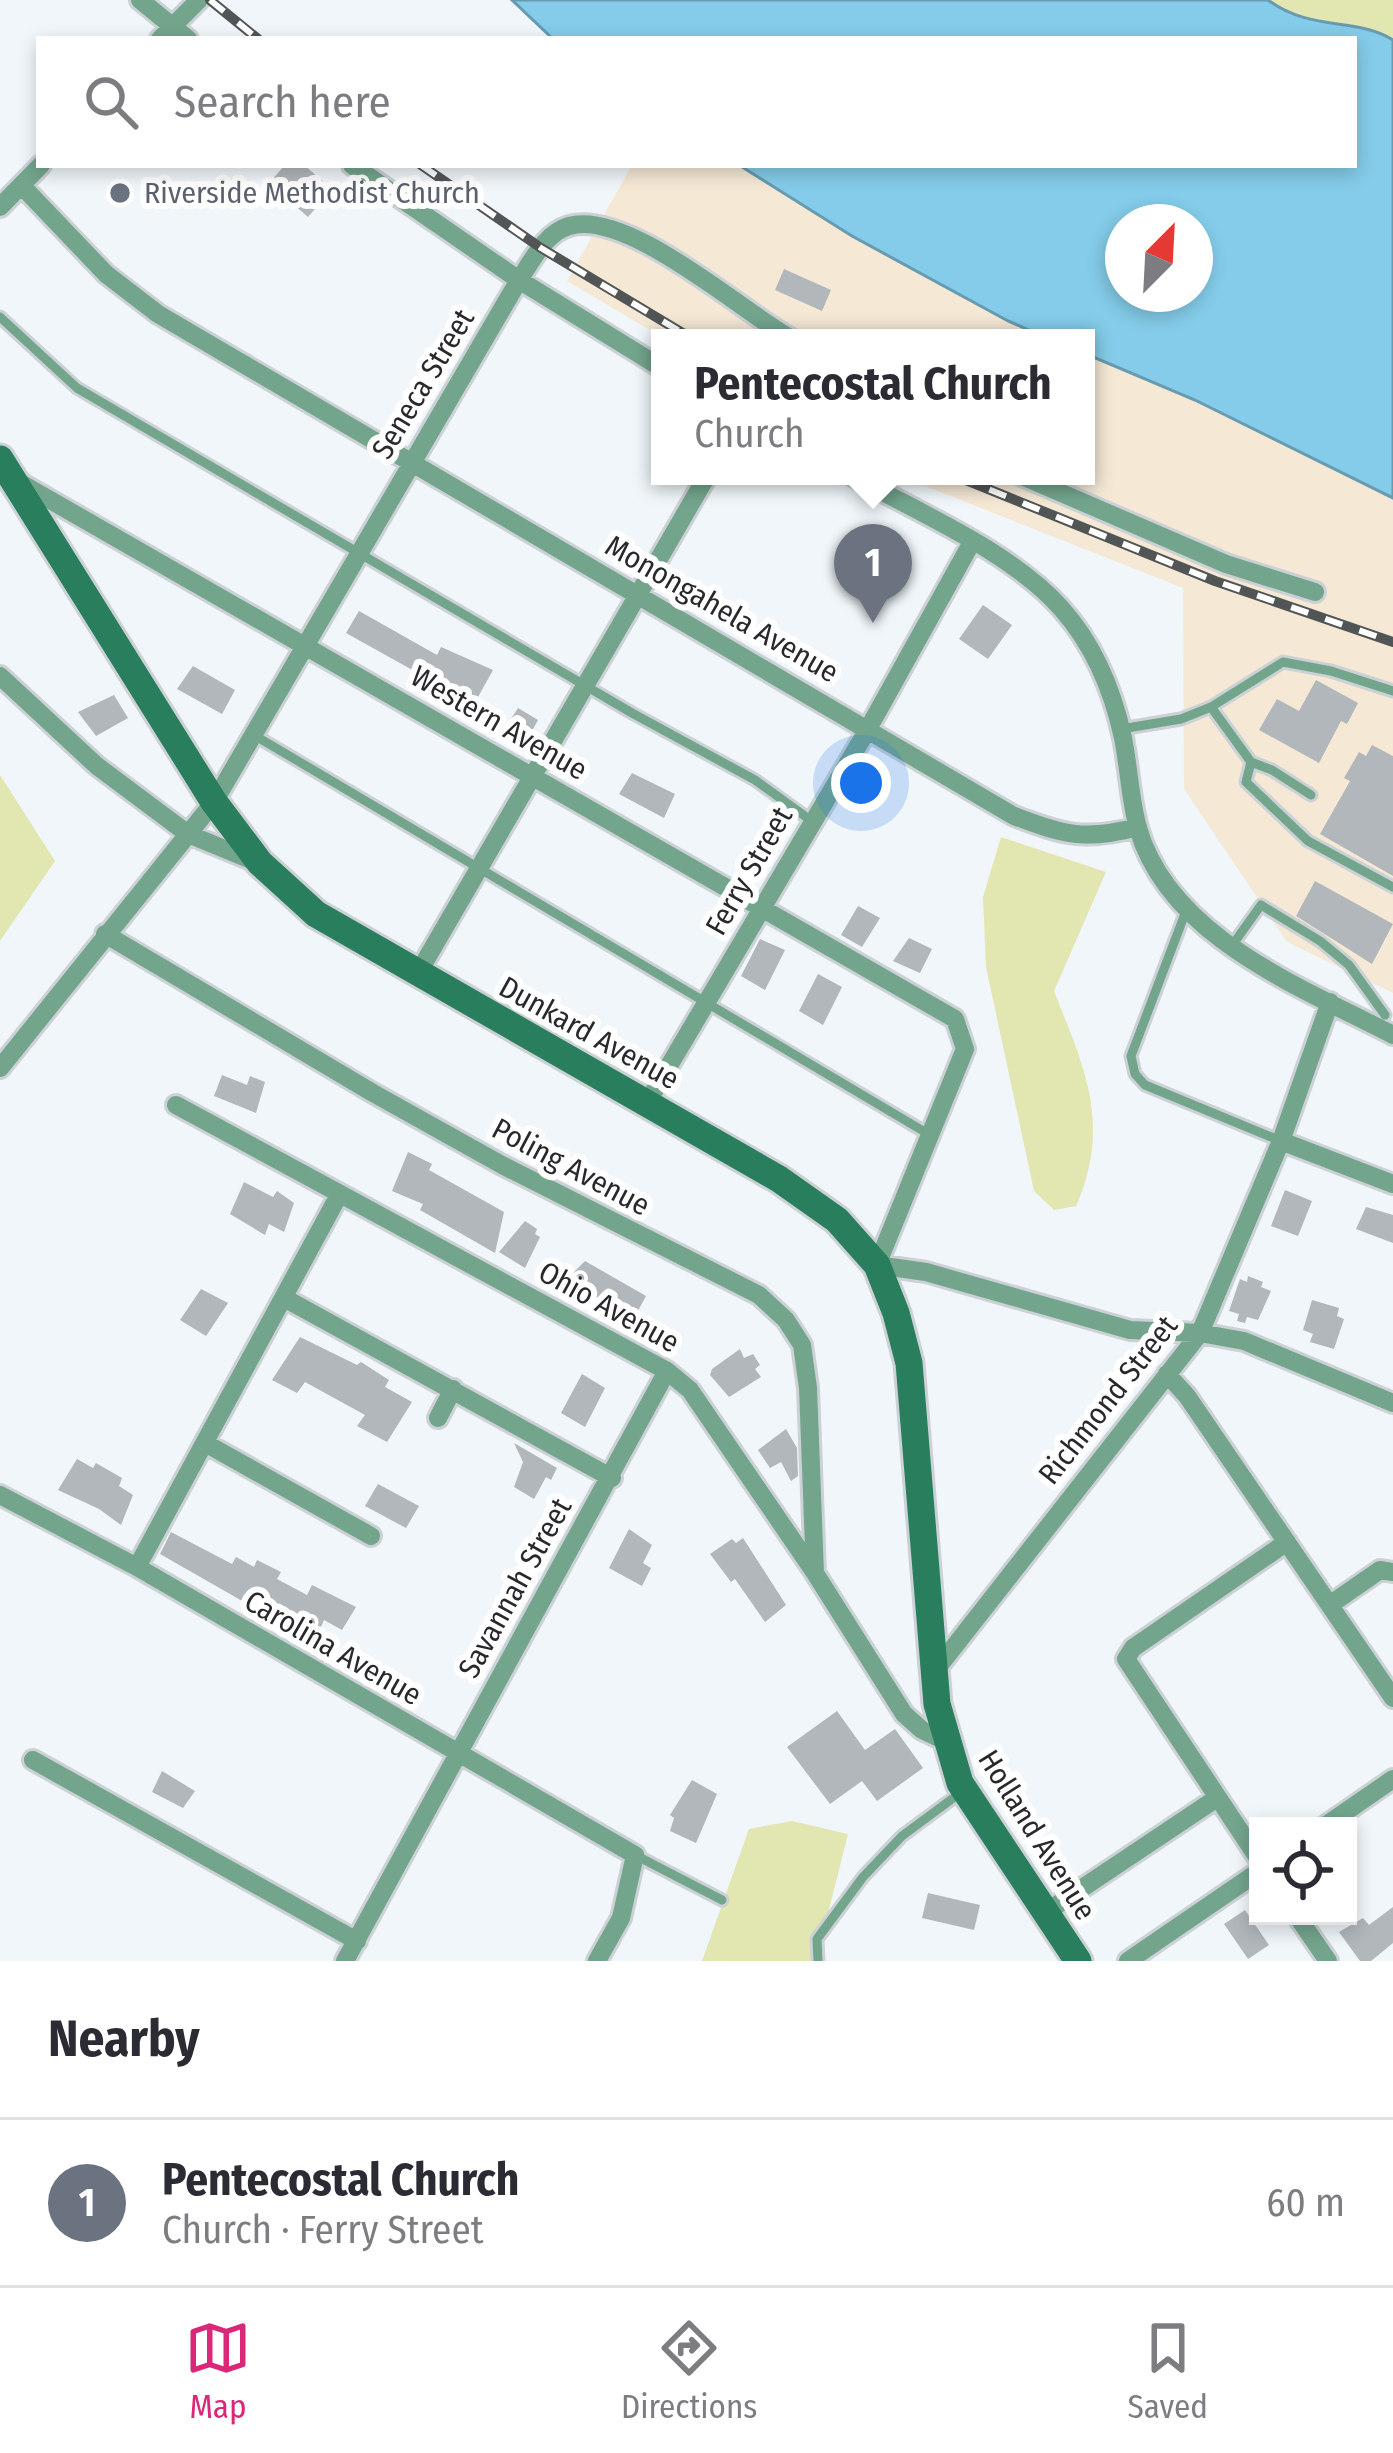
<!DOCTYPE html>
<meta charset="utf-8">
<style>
body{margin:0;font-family:"Fira Sans Condensed",sans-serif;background:#f2f2f3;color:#2b2b33}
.controls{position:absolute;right:36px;bottom:36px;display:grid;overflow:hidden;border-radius:0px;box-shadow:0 6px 18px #0003}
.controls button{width:108px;height:108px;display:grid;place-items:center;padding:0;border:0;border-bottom:3px solid #e1e1e2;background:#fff;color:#2b2b33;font:60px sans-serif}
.compass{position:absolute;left:1105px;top:204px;width:108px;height:108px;border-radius:50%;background:#fff;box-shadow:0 6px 18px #0003;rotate:24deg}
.you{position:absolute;left:861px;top:783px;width:42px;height:42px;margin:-30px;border:9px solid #fff;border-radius:50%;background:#1a73e8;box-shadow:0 0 0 18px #1a73e833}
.badge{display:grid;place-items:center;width:78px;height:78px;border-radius:50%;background:#db2777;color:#fff;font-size:39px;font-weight:700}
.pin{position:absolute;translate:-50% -99px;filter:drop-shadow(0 3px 6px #0008)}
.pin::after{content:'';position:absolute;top:63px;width:42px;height:36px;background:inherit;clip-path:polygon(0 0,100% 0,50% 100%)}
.popup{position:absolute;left:651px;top:329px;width:444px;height:156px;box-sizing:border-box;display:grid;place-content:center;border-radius:0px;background:#fff;filter:drop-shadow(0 3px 9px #0005);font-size:39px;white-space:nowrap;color:#7c7c81}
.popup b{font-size:45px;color:#2b2b33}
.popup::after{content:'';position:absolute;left:50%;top:100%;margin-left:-24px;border:24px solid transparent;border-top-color:#fff}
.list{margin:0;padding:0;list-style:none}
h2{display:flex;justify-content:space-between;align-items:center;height:156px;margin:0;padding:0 48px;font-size:51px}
h2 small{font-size:39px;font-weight:400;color:#7c7c81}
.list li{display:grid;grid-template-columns:78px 1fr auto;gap:36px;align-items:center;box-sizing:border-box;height:168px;padding:0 48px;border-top:3px solid #e1e1e2}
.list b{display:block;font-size:45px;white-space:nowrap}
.list p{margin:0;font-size:39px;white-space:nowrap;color:#7c7c81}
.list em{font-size:39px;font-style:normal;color:#7c7c81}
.icon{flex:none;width:66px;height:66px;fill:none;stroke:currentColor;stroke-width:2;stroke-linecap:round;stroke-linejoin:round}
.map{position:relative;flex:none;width:1393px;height:1961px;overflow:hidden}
.search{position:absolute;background:#fff;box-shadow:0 6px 18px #0003;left:36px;right:36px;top:36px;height:132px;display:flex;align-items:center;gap:30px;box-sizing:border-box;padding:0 42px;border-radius:0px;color:#7c7c81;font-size:45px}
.sheet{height:324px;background:#fff}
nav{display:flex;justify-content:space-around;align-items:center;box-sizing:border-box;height:168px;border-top:3px solid #e1e1e2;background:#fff;font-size:33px;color:#7c7c81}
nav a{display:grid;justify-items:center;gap:6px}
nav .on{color:#db2777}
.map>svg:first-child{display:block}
</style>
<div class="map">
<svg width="1393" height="1961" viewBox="0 0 1393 1961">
<rect width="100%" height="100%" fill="#f0f6fa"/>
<path fill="#f5e9d5" d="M632,165H739L852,236L1008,321L1047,338H663L567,281Z
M1086,354L1195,400L1393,498V993L1287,942L1184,789L1183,588L900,476H1086Z"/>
<path fill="#e2e6b0" d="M1268,0H1393V40C1357,17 1311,32 1268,0Z
M0,775L55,861L0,941Z
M1001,837L1106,872L1054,991C1084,1067 1112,1124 1076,1206L1054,1210L1034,1191L986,967L983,897Z
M792,1821L848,1834L816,1961H702L749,1829Z"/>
<path fill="#84cce9" stroke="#689bb0" stroke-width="3" fill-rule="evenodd" d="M512,0H1268C1311,32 1357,17 1393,40V498L1195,400L1086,354V338H1047L1008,321L852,236L739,165H1354V39H553ZM1123,222H1195V294H1123Z"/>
<path fill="#b1b7bb" d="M285,165H304L332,189L308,217L269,183Z
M784,269L831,290L822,311L775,290Z
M983,605L1012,625L988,659L959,639Z
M359,611L437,655L441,647L493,670L473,706L449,693L444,703L418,690L425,677L346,633Z
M193,666L235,690L222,714L177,689Z
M1316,680L1358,703L1347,724L1341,721L1319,763L1259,730L1277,699L1299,711Z
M114,695L128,718L96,736L78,712Z
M518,708L538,720L523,748L508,740L510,734L504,730Z
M1372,745L1393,756V876L1320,834L1350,781L1344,778L1359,752L1366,756Z
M632,773L675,794L664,818L619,794Z
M1315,881L1393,924L1372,964L1296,916Z
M858,906L880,918L862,947L841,935Z
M909,938L932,949L920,973L893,961Z
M760,939L785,950L765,990L741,976Z
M818,974L842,987L823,1025L799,1011Z
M222,1075L247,1085L250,1076L265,1082L256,1113L214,1096Z
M408,1152L432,1164L429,1170L504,1212L495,1253L420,1210L423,1204L392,1191Z
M244,1182L273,1197L277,1191L294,1203L284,1232L269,1224L265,1235L230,1214Z
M1285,1190L1312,1201L1298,1236L1271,1226Z
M1366,1207L1393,1215V1243L1356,1229Z
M525,1221L537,1229L535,1234L540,1237L525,1268L499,1252Z
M585,1261L646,1296L634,1318L572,1285L575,1271Z
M1248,1276L1263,1282L1261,1287L1271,1291L1258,1320L1247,1317L1245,1323L1237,1321L1239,1314L1229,1311L1240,1279L1247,1282Z
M201,1289L228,1303L206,1336L180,1320Z
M1312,1300L1339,1308L1337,1316L1344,1319L1334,1349L1310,1342L1313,1334L1303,1330Z
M300,1337L357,1365L361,1362L389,1380L385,1387L412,1402L387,1442L357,1426L365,1415L305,1382L297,1393L272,1380Z
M740,1349L744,1358L753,1354L760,1365L755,1369L761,1377L729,1397L710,1375L712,1369Z
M582,1374L605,1388L585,1427L561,1413Z
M786,1429L797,1448L798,1476L791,1481L781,1462L770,1468L758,1450Z
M514,1443L557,1468L551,1480L546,1477L534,1499L514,1487L523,1462Z
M77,1459L93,1468L96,1463L122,1478L119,1486L133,1495L121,1525L99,1509L58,1490Z
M378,1484L419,1506L406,1528L365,1506Z
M629,1529L652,1545L643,1563L651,1568L642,1586L609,1568Z
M171,1532L232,1564L236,1557L254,1567L257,1560L281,1572L277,1579L307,1595L312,1585L356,1607L342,1630L324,1620L320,1629L283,1607L281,1610L247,1594L244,1602L160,1554Z
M743,1538L786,1605L765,1622L735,1579L731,1582L710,1554L732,1539L736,1543Z
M837,1711L865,1750L895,1729L923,1768L877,1801L862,1781L830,1804L787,1747Z
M162,1771L195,1791L183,1808L152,1792Z
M692,1780L717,1794L696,1843L670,1831L674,1818L670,1815Z
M928,1893L980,1905L974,1930L922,1918Z
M1393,1907V1943L1371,1961H1360L1339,1932L1363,1918L1369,1925Z
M1245,1910L1269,1945L1248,1959L1224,1924Z"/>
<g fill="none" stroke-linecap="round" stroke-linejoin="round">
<defs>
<path id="service" d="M0,317L77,388L632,713L755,780L813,822
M1211,707L1251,762L1246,782L1308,841L1393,887
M1121,729L1181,719L1211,707L1283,662L1331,671L1393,691
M254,735L930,1135
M1251,762L1272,770L1311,795
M1186,911L1131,1056L1135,1074L1145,1085L1281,1141
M1231,947L1261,905L1320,941L1349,965L1385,1015
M635,1855L722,1900
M818,1961L817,1939L863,1877L902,1836L960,1793"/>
<path id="minor" d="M140,0L188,39
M160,39L199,0
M352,165L519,280L660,367
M22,186L106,274L158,314L1014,816C1064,835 1085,841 1138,827
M0,207L41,165
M853,476C919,513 1010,551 1061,608C1093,644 1113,691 1123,738C1129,768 1130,799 1138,828C1169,937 1301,987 1393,1035
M1022,476L1226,564L1315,592
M17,481L955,1019L965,1049L877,1265L926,1272L1130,1330L1200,1333L1244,1341L1393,1403
M0,676L97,766L188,834L256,862
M105,934L373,1093L502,1165L759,1295L786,1320L802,1345L808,1388L815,1573
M417,975L707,476
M0,1068L214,802L519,280C532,261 545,233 569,226C627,209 740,310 790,338
M647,1103L868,729L972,542
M176,1105L667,1371L690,1390L815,1573L904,1714L922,1730L945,1741
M1281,1141L1393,1184
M286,1299L612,1478
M1167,1374L1187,1396L1393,1698
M438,1418L453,1389
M205,1443L371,1536
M0,1495L137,1567L635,1855L621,1918L597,1961
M137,1567L339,1195
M1331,1604L1380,1570L1393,1572
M935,1671L1200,1333L1281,1141L1330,1002
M33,1760L357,1941
M1325,1826L1393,1779
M1258,1858L1126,1659L1133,1648L1287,1542
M1045,1913L1217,1798
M1297,1916L1328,1961
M345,1961L667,1371
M1128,1961L1258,1872"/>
<path id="secondary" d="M0,459L214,802L260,863L316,914L779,1179L837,1220L877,1265L896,1313L909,1363L937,1704L960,1783L1078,1961"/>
</defs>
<use href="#service" stroke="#ccd1d5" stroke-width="15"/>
<use href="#minor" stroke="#ccd1d5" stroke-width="24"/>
<use href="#secondary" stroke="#ccd1d5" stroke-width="33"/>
<use href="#service" stroke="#73a58d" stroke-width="9"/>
<use href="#minor" stroke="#73a58d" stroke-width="18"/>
<use href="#secondary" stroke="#287e5d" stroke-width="27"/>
<defs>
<path id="rail" d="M210,0L258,39
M421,165L541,248L691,338
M956,476L1215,581L1393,642"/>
</defs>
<use href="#rail" stroke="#525556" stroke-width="10"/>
<use href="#rail" stroke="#fff" stroke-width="6" stroke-dasharray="18" stroke-linecap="butt"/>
</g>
<circle fill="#6b7280" stroke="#fff" stroke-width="4.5" cx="120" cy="193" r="12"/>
<g text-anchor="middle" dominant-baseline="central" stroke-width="12" stroke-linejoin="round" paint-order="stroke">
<g font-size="30" fill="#5b616d" stroke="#fff" text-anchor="start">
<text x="144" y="193">Riverside Methodist Church</text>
</g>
<g font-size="30" fill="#27292a" stroke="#fff">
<text transform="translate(423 384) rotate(-59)">Seneca Street</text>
<text transform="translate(722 609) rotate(30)">Monongahela Avenue</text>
<text transform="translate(499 723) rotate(30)">Western Avenue</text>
<text transform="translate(749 871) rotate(-60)">Ferry Street</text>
<text transform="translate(589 1033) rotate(29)">Dunkard Avenue</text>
<text transform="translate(571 1167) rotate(28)">Poling Avenue</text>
<text transform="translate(609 1307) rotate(29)">Ohio Avenue</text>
<text transform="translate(1108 1400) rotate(-52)">Richmond Street</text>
<text transform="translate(515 1588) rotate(-61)">Savannah Street</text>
<text transform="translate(333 1648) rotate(30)">Carolina Avenue</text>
<text transform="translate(1037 1835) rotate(58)">Holland Avenue</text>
</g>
</g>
</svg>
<div class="controls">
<button><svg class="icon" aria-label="locate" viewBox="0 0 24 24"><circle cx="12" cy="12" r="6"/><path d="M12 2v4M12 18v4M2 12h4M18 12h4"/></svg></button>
</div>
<svg class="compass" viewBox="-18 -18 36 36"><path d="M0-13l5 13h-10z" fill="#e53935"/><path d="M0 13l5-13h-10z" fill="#7c7c81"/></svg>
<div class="you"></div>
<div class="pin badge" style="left:873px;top:623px;background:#6b7280">1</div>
<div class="popup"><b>Pentecostal Church</b>Church</div>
<div class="search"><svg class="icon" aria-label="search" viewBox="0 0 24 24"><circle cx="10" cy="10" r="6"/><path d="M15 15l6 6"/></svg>Search here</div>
</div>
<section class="sheet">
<h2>Nearby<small></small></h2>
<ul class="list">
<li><span class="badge" style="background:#6b7280">1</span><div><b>Pentecostal Church</b><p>Church · Ferry Street</p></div><em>60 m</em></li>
</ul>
</section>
<nav>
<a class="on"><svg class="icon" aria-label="map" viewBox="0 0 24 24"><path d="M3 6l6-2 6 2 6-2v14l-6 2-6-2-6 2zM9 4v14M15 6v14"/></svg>Map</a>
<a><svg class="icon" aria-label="directions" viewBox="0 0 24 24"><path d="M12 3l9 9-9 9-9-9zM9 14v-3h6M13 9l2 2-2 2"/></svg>Directions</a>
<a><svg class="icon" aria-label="saved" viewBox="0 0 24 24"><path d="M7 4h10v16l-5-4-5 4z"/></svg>Saved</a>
</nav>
